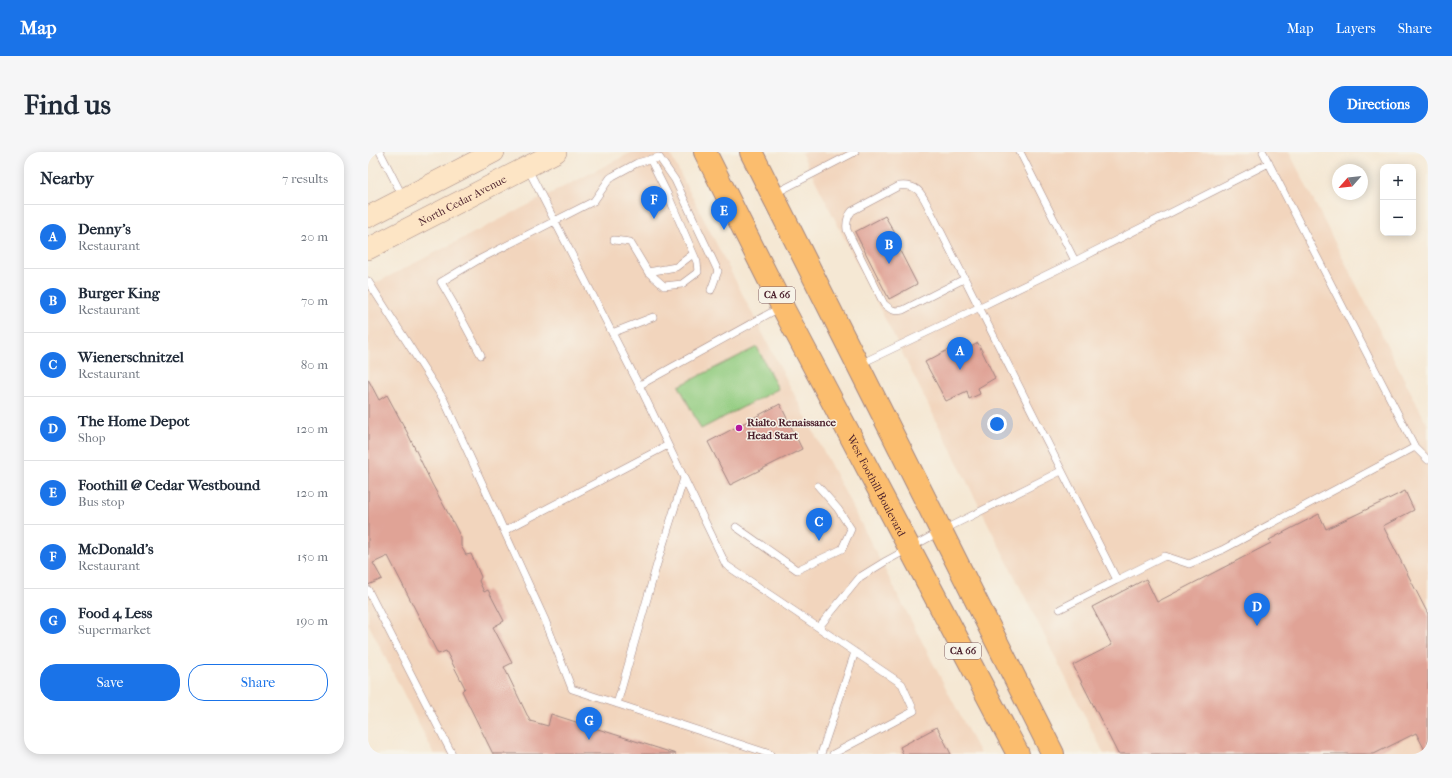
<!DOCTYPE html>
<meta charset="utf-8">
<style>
body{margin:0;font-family:"IM FELL French Canon",serif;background:#f6f6f7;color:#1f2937}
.controls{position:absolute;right:12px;top:12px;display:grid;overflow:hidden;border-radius:8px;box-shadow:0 2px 10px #0003}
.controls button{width:36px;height:36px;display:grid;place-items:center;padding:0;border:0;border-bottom:1px solid #e0e1e3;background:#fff;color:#1f2937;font:20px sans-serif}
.compass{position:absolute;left:964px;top:12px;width:36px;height:36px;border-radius:50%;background:#fff;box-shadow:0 2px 10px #0003;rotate:243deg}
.you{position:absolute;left:629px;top:272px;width:14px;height:14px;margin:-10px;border:3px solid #fff;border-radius:50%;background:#1a73e8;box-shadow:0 0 0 6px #1a73e833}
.badge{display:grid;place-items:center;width:26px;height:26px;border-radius:50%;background:#1a73e8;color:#fff;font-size:13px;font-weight:700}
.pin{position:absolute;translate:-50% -33px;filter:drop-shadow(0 1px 2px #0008)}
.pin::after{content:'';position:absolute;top:21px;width:14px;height:12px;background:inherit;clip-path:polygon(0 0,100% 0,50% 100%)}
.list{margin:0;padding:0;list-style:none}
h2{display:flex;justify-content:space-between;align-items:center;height:52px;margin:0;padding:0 16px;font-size:17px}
h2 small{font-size:13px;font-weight:400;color:#747a83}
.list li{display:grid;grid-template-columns:26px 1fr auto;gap:12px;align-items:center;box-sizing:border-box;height:64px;padding:0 16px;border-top:1px solid #e0e1e3}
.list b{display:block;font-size:15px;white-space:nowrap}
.list p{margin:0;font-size:13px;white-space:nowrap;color:#747a83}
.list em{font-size:13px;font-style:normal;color:#747a83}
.actions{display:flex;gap:8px;padding:12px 16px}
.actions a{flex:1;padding:9px 0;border:1px solid #1a73e8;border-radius:16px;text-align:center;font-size:14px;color:#1a73e8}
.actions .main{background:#1a73e8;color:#fff}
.map{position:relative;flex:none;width:1060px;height:602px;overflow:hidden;border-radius:16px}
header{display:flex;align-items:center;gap:24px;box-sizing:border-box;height:56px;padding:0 20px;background:#1a73e8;color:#fff}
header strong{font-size:19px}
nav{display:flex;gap:22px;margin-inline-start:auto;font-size:14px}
.intro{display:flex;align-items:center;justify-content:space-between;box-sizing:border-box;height:96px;padding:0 24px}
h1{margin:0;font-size:28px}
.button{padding:10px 18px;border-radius:16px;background:#1a73e8;color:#fff;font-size:14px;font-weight:700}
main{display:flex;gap:24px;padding:0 24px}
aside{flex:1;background:#fff;border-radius:16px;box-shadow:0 2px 10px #0003}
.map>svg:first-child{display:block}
</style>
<header>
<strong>Map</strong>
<nav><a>Map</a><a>Layers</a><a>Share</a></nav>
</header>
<div class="intro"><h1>Find us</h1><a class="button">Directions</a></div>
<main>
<aside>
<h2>Nearby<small>7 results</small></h2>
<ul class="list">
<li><span class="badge">A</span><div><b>Denny's</b><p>Restaurant</p></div><em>20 m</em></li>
<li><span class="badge">B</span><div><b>Burger King</b><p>Restaurant</p></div><em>70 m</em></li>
<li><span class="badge">C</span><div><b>Wienerschnitzel</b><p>Restaurant</p></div><em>80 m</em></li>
<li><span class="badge">D</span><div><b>The Home Depot</b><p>Shop</p></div><em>120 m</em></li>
<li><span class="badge">E</span><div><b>Foothill @ Cedar Westbound</b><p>Bus stop</p></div><em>120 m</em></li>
<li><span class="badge">F</span><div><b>McDonald's</b><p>Restaurant</p></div><em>150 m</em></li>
<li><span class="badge">G</span><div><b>Food 4 Less</b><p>Supermarket</p></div><em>190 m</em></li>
</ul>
<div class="actions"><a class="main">Save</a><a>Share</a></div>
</aside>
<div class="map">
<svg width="1060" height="602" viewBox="0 0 1060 602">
<rect width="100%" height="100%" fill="#f7f3e8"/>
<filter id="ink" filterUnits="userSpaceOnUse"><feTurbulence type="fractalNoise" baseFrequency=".025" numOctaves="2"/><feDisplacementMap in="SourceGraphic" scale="8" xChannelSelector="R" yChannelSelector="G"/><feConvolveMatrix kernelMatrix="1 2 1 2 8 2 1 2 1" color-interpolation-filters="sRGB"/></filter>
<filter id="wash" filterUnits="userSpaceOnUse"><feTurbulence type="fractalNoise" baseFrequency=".012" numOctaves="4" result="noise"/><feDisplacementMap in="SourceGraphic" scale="16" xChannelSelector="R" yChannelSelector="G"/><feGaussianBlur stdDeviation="0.9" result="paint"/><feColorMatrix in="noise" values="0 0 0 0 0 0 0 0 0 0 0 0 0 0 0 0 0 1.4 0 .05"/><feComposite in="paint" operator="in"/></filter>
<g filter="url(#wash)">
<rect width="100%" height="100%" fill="#f5e8d4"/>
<path fill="#f2d5bd" d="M264,0H301L612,602H66L0,471V135Z
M433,0H921L1060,274V602H736Z"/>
<path fill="#92cc80" stroke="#6e7656" d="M389,195L410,237L333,277L311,234Z"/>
<g id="blocks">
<path fill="#e0a396" d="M517,64L532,90L529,93L549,132L521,147L487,80Z
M593,191L597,198L610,191L627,226L610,236L612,242L601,247L599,239L578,249L557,210Z
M0,227L11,248L19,243L39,280L64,332L86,372L93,386V394L98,403L103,402L113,425L111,429L116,440L120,438L136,469L125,475L144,511L136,515L162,569L180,574L183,562L308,602H125L94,539L97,536L78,499L70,502L20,404L5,411L14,427L0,433Z
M412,252L434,297L362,333L340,290Z
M1037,339L1046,358L1015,374L1060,462V602H1059L1048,581L1006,602H750L705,513L744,493L724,455L778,427L789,450L903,391L901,388L951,362L958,377Z
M569,575L583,602H535L532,595Z"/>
</g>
</g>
<g filter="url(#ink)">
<use href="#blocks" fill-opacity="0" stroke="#a08480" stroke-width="1"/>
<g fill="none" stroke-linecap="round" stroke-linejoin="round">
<defs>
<path id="lane" d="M12,0L35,45
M652,0L707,109
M895,0L1047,295L1060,308
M160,17L274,239L358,413L534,532L546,559L465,602
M406,42L487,0
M246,88L262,90L280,120L296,134L314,132L330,120L329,110L300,43L282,7
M280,120L308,115L325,102
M596,127L535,158C526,160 523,158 516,152L479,78C478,71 479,65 484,59L531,34C553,32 554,44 563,60L749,428L797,404L821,412L854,398L1047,295
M0,129L76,248L177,468L204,537L402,602
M244,181L285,165
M113,203L84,149L73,130L110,108L226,49L242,26L245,24L269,11L291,5L307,28L350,119L343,138
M492,212L610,156L707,109L901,11
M272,233L413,155
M368,375L429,418L474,397L483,377L470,357L450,334
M136,379L300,293
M0,438L84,602
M692,457L749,428
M451,475L492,425L518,409L573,379L693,319
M249,552L289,412L316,326
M453,602L487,500"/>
<g id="secondary">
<path d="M0,65L126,0"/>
<path id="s1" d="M0,97L188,0"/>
</g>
<g id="primary">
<path id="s2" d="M337,0L414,154L650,602"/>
<path d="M383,0L685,602"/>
</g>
</defs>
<use href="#lane" stroke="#a08480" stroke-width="8"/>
<use href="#secondary" stroke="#a08480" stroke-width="22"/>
<use href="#primary" stroke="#a08480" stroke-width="24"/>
<use href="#lane" stroke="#fff" stroke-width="7"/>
<use href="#secondary" stroke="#fde5c5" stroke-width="21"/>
<use href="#primary" stroke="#fbbd6e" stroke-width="22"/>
</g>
</g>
<circle fill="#b5179e" stroke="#f7f3e8" stroke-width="1.5" cx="371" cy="276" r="4"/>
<g text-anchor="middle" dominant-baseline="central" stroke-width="3" stroke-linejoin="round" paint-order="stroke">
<g fill="#f7f3e8" stroke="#7e5f64" stroke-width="1">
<rect x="391" y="135" width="36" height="16" rx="3"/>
<rect x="577" y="491" width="36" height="16" rx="3"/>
</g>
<g font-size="10" font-weight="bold" fill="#4a1f2b">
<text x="409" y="143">CA 66</text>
<text x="595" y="499">CA 66</text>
</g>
<g font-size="11" fill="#4a1f2b" stroke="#f7f3e8">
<text stroke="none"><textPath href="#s1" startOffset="106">North Cedar Avenue</textPath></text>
<text stroke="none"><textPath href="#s2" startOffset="375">West Foothill Boulevard</textPath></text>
</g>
<g font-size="11" font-weight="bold" fill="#4a1f2b" stroke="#f7f3e8" text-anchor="start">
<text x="379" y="270">Rialto Renaissance<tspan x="379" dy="13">Head Start</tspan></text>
</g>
</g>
</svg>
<div class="controls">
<button>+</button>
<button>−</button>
</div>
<svg class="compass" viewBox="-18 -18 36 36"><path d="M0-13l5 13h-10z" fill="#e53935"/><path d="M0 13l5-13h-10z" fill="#747a83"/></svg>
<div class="you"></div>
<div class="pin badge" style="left:592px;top:218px">A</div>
<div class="pin badge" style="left:521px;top:112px">B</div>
<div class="pin badge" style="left:451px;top:389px">C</div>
<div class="pin badge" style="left:889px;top:474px">D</div>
<div class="pin badge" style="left:356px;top:78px">E</div>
<div class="pin badge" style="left:286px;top:67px">F</div>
<div class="pin badge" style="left:221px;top:588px">G</div>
</div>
</main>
